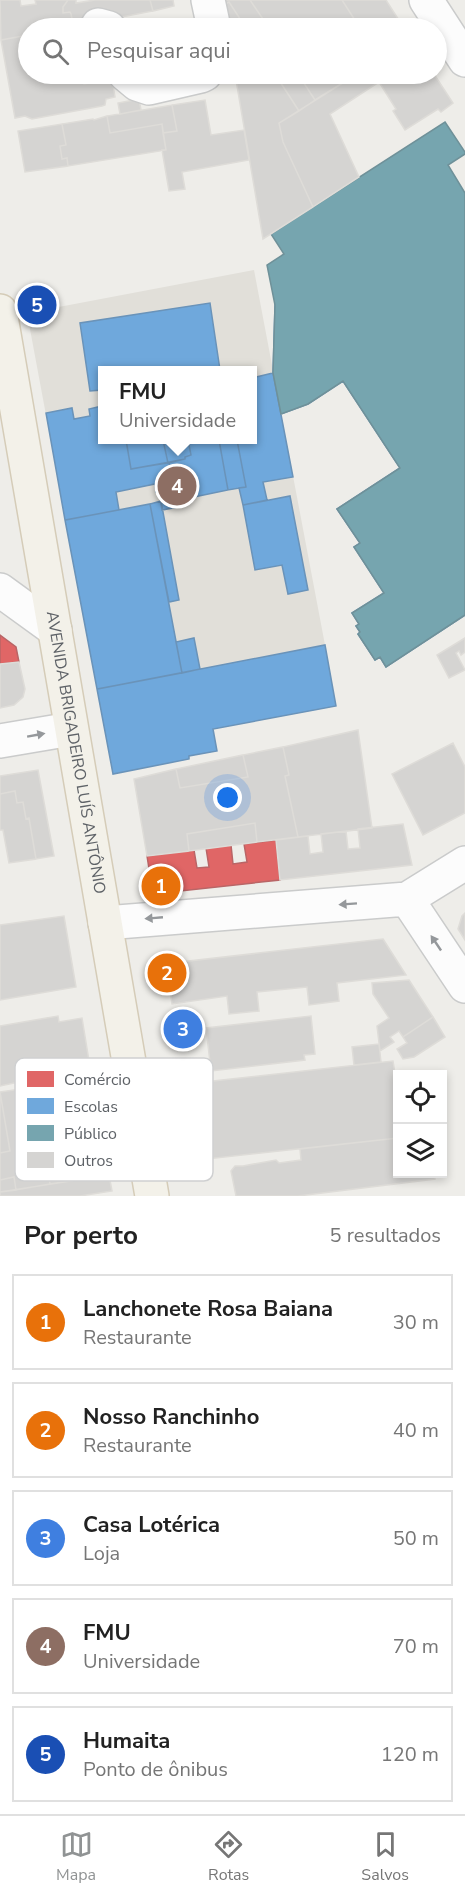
<!DOCTYPE html>
<html lang="pt">
<meta charset="utf-8">
<style>
body{margin:0;font-family:"Nunito Sans",sans-serif;background:#f2f2f2;color:#222}
.controls{position:absolute;right:18px;bottom:18px;display:grid;overflow:hidden;border-radius:0px;box-shadow:0 3px 9px #0003}
.controls button{width:54px;height:54px;display:grid;place-items:center;padding:0;border:0;border-bottom:2px solid #e0e0e0;background:#fff;color:#222;font:30px sans-serif}
.you{position:absolute;left:228px;top:798px;width:21px;height:21px;margin:-15px;border:4px solid #fff;border-radius:50%;background:#1a73e8;box-shadow:0 0 0 9px #1a73e833}
.badge{display:grid;place-items:center;width:39px;height:39px;border-radius:50%;background:#909394;color:#fff;font-size:20px;font-weight:700}
.pin{position:absolute;translate:-50% -50%;border:3px solid #fff;box-shadow:0 2px 6px #0006}
.popup{position:absolute;left:98px;top:366px;width:159px;height:78px;box-sizing:border-box;display:grid;place-content:center;border-radius:0px;background:#fff;filter:drop-shadow(0 2px 4px #0005);font-size:20px;white-space:nowrap;color:#767676}
.popup b{font-size:22px;color:#222}
.popup::after{content:'';position:absolute;left:50%;top:100%;margin-left:-12px;border:12px solid transparent;border-top-color:#fff}
.list{margin:0;padding:0;list-style:none}
h2{display:flex;justify-content:space-between;align-items:center;height:78px;margin:0;padding:0 24px;font-size:26px}
h2 small{font-size:20px;font-weight:400;color:#767676}
.list li{display:grid;grid-template-columns:39px 1fr auto;gap:18px;align-items:center;box-sizing:border-box;height:96px;margin:0 12px 12px;padding:0 12px;border:2px solid #e0e0e0;border-radius:0px}
.list b{display:block;font-size:22px;white-space:nowrap}
.list p{margin:0;font-size:20px;white-space:nowrap;color:#767676}
.list em{font-size:20px;font-style:normal;color:#767676}
.icon{flex:none;width:33px;height:33px;fill:none;stroke:currentColor;stroke-width:2;stroke-linecap:round;stroke-linejoin:round}
.map{position:relative;flex:none;width:465px;height:1196px;overflow:hidden}
.search{position:absolute;background:#fff;box-shadow:0 3px 9px #0003;left:18px;right:18px;top:18px;height:66px;display:flex;align-items:center;gap:15px;box-sizing:border-box;padding:0 21px;border-radius:33px;color:#767676;font-size:22px}
.sheet{height:618px;background:#fff}
nav{display:flex;justify-content:space-around;align-items:center;box-sizing:border-box;height:84px;border-top:2px solid #e0e0e0;background:#fff;font-size:16px;color:#767676}
nav a{display:grid;justify-items:center;gap:3px}
nav .on{color:#909394}
.map>svg:first-child{display:block}
</style>
<div class="map">
<svg width="465" height="1196" viewBox="0 0 465 1196">
<rect width="100%" height="100%" fill="#eeede9"/>
<path fill="#e1dfd9" fill-rule="evenodd" d="M254,270L325,645L97,689L27,313ZM102,370H252V440H102Z"/>
<path fill="#e06666" stroke="#b96566" stroke-width="1.5" d="M0,635L16,647L19,662L0,664Z
M276,840L280,880L153,894L147,856L194,850L197,868L209,867L206,848L231,845L233,864L247,862L244,844Z"/>
<path fill="#6fa8dc" stroke="#6a93b9" stroke-width="1.5" d="M421,285L434,307L440,304L465,343V362L437,320L358,372L415,460L465,427V440L415,472L454,532L464,525L465,527V615L386,667L380,657L375,660L358,634L360,632L356,626L359,624L352,613L384,593L354,547L360,543L337,509L400,468L343,381L308,404L281,414L273,373L275,305L295,337L309,347L350,321L354,327Z
M210,303L220,370H102V390L90,391L80,323Z
M273,373L293,477L263,482L267,500L243,505L239,488L246,487L237,440H252V378Z
M102,406V440H126L131,469L169,462L178,507L162,510L159,491L156,492L155,484L116,492L119,510L65,520L46,413L72,408L74,419L90,416L89,409Z
M126,440H163L168,463L131,469Z
M163,440H191H188L191,455L185,457V459L168,463Z
M188,440H219L228,490L184,499L181,481L173,483L169,462L185,459V457L191,455Z
M219,440H237L246,487L228,490Z
M290,496L308,590L288,594L282,565L255,570L243,505Z
M161,501L179,600L169,602L150,504Z
M150,504L182,673L97,689L65,520Z
M194,638L200,669L182,673L176,642Z
M325,645L336,706L213,729L217,751L189,756V759L113,774L97,689Z"/>
<path fill="#76a5af" stroke="#6f9199" stroke-width="1.5" d="M445,122L465,152V154L448,165L465,193V615L386,667L380,657L375,660L358,634L360,632L356,626L359,624L352,613L384,593L354,547L360,543L337,509L400,468L343,381L308,404L281,414L273,373L275,305L267,265L284,254L271,234Z"/>
<path fill="#d5d4d2" stroke="#dedcd8" stroke-width="1.5" d="M0,0H20L21,6L36,4L35,0H68L63,7V13L70,12L71,14L73,27L28,28V35L1,40Z
M68,0H76V3L95,0H150L153,11L111,19L89,28H74L71,14L70,12L63,13V7Z
M150,0H173L174,6L153,11Z
M222,0H250L269,28H246L229,2L223,6Z
M250,0H342L360,28H269Z
M342,0H386L404,28H360Z
M229,2L246,28H227L223,6Z
M28,35V74H34L35,77L49,74H82L84,84L112,79L115,97L106,99L105,105L102,106L32,119L25,116L15,118L1,40Z
M82,74H103L104,81L84,84Z
M235,74H275L299,111L279,123L283,142L313,207L263,239Z
M275,74H298L315,100L299,111Z
M298,74H357L315,100Z
M357,74H434L453,103L441,112L438,109L405,130L393,111L396,109L379,82L330,114L359,177L313,207L283,142L279,123Z
M139,99L141,110L120,114L118,103Z
M205,100L211,135L244,130L249,160L182,172L185,189L169,191L162,150H166L163,133L177,131L172,105Z
M172,105L177,131L163,133L162,124L110,133L107,116Z
M107,116L110,133L162,124L166,150L68,166L67,158L62,159L60,146L66,145L62,124L93,119L94,120Z
M62,124L66,145L60,146L62,159L67,158L68,166L25,172L18,131Z
M465,638V652L461,655L459,651L456,653L465,670L449,678L437,655Z
M19,662L25,689L23,697L14,705L0,708V664Z
M358,730L372,828L298,837L285,776L289,775L283,747Z
M453,743L465,767V813L423,835L392,774Z
M283,747L289,775L285,776L298,837L257,842L255,823L187,834L189,851L147,856L134,779L176,769L180,788L248,777L243,755Z
M243,755L248,777L180,788L176,769Z
M38,770L54,856L36,859L29,818L26,819L23,802L17,803L15,791L0,794V776Z
M15,791L17,803L23,802L26,819L29,818L36,859L9,863L3,830H0V794Z
M255,823L257,842L189,851L187,834Z
M403,824L412,865L280,880L276,840L308,836L310,854L323,852L321,834L346,831L348,849L360,848L358,829Z
M465,913V940L458,929L462,916Z
M64,916L76,987L0,1000V925Z
M383,939L406,975L337,983L339,1001L309,1005L307,987L257,992L259,1011L229,1014L227,996L172,1004L167,971L171,963Z
M409,980L433,1017L403,1037L399,1031L390,1037L394,1042L380,1051L377,1026L389,1018L373,994L372,983Z
M58,1016L59,1022L82,1018L90,1067L0,1086V1026Z
M311,1016L315,1054L304,1055L305,1060L211,1071L206,1028Z
M433,1017L445,1037L414,1057L403,1059L397,1049L407,1043L403,1037Z
M379,1044L381,1062L354,1065L352,1047Z
M393,1061L398,1092V1138L198,1160L186,1084Z
M92,1078L109,1175L50,1184L34,1087Z
M34,1087L50,1184L16,1190L14,1177L0,1180V1153L10,1151L0,1092Z
M0,1092L10,1151L0,1153Z
M398,1138V1174H434L435,1179L298,1196H236L231,1171L235,1166H243L276,1160L279,1163L301,1160L300,1149Z
M109,1175L112,1191L80,1196H0V1192Z
M14,1177L16,1190L0,1192V1180Z"/>
<g fill="none" stroke-linecap="round" stroke-linejoin="round">
<defs>
<path id="minor" d="M208,0L214,28
M426,0L465,60
M98,25L109,28
M125,74L137,84L149,88L201,76L205,74
M0,590L55,630
M0,741L71,729
M407,899L465,986
M105,923L407,899L465,863"/>
<g id="major">
<path id="s1" d="M0,311L152,1196"/>
</g>
</defs>
<use href="#minor" stroke="#cacbcb" stroke-width="36"/>
<use href="#major" stroke="#d5ccb8" stroke-width="36"/>
<use href="#minor" stroke="#fcfcfc" stroke-width="33"/>
<use href="#major" stroke="#f3f1e9" stroke-width="33"/>
</g>
<defs><path id="oneway-solid" d="M-6-.8H1V-3.2L6.5 0L1 3.2V.8H-6Z" transform="scale(1.5)"/></defs>
<g fill="#95989b">
<use href="#oneway-solid" transform="translate(36 735) rotate(-10)"/>
<use href="#oneway-solid" transform="translate(348 904) rotate(176)"/>
<use href="#oneway-solid" transform="translate(154 918) rotate(175)"/>
<use href="#oneway-solid" transform="translate(436 943) rotate(-124)"/>
</g>
<g text-anchor="middle" dominant-baseline="central" stroke-width="6" stroke-linejoin="round" paint-order="stroke">
<g font-size="16" fill="#5e6267" stroke="#fff">
<text stroke="none"><textPath href="#s1" startOffset="448">AVENIDA BRIGADEIRO LUÍS ANTÔNIO</textPath></text>
</g>
</g>
<rect x="15" y="1058" width="198" height="123" rx="9" fill="#fff" stroke="#cfd0d1" stroke-width="1.5"/>
<rect x="27" y="1071" width="27" height="16" fill="#e06666"/>
<rect x="27" y="1098" width="27" height="16" fill="#6fa8dc"/>
<rect x="27" y="1125" width="27" height="16" fill="#76a5af"/>
<rect x="27" y="1152" width="27" height="16" fill="#d5d4d2"/>
<g font-size="16" fill="#5e6267">
<text x="64" y="1085">Comércio</text>
<text x="64" y="1112">Escolas</text>
<text x="64" y="1139">Público</text>
<text x="64" y="1166">Outros</text>
</g>
</svg>
<div class="controls">
<button><svg class="icon" aria-label="locate" viewBox="0 0 24 24"><circle cx="12" cy="12" r="6"/><path d="M12 2v4M12 18v4M2 12h4M18 12h4"/></svg></button>
<button><svg class="icon" aria-label="layers" viewBox="0 0 24 24"><path d="M12 4l9 5-9 5-9-5zM3 14l9 5 9-5"/></svg></button>
</div>
<div class="you"></div>
<div class="pin badge" style="left:161px;top:886px;background:#e8710a">1</div>
<div class="pin badge" style="left:167px;top:973px;background:#e8710a">2</div>
<div class="pin badge" style="left:183px;top:1029px;background:#3f7fe0">3</div>
<div class="pin badge" style="left:177px;top:486px;background:#8d6e63">4</div>
<div class="popup"><b>FMU</b>Universidade</div>
<div class="pin badge" style="left:37px;top:305px;background:#1a4fb4">5</div>
<div class="search"><svg class="icon" aria-label="search" viewBox="0 0 24 24"><circle cx="10" cy="10" r="6"/><path d="M15 15l6 6"/></svg>Pesquisar aqui</div>
</div>
<section class="sheet">
<h2>Por perto<small>5 resultados</small></h2>
<ul class="list">
<li><span class="badge" style="background:#e8710a">1</span><div><b>Lanchonete Rosa Baiana</b><p>Restaurante</p></div><em>30 m</em></li>
<li><span class="badge" style="background:#e8710a">2</span><div><b>Nosso Ranchinho</b><p>Restaurante</p></div><em>40 m</em></li>
<li><span class="badge" style="background:#3f7fe0">3</span><div><b>Casa Lotérica</b><p>Loja</p></div><em>50 m</em></li>
<li><span class="badge" style="background:#8d6e63">4</span><div><b>FMU</b><p>Universidade</p></div><em>70 m</em></li>
<li><span class="badge" style="background:#1a4fb4">5</span><div><b>Humaita</b><p>Ponto de ônibus</p></div><em>120 m</em></li>
</ul>
</section>
<nav>
<a class="on"><svg class="icon" aria-label="map" viewBox="0 0 24 24"><path d="M3 6l6-2 6 2 6-2v14l-6 2-6-2-6 2zM9 4v14M15 6v14"/></svg>Mapa</a>
<a><svg class="icon" aria-label="directions" viewBox="0 0 24 24"><path d="M12 3l9 9-9 9-9-9zM9 14v-3h6M13 9l2 2-2 2"/></svg>Rotas</a>
<a><svg class="icon" aria-label="saved" viewBox="0 0 24 24"><path d="M7 4h10v16l-5-4-5 4z"/></svg>Salvos</a>
</nav>
